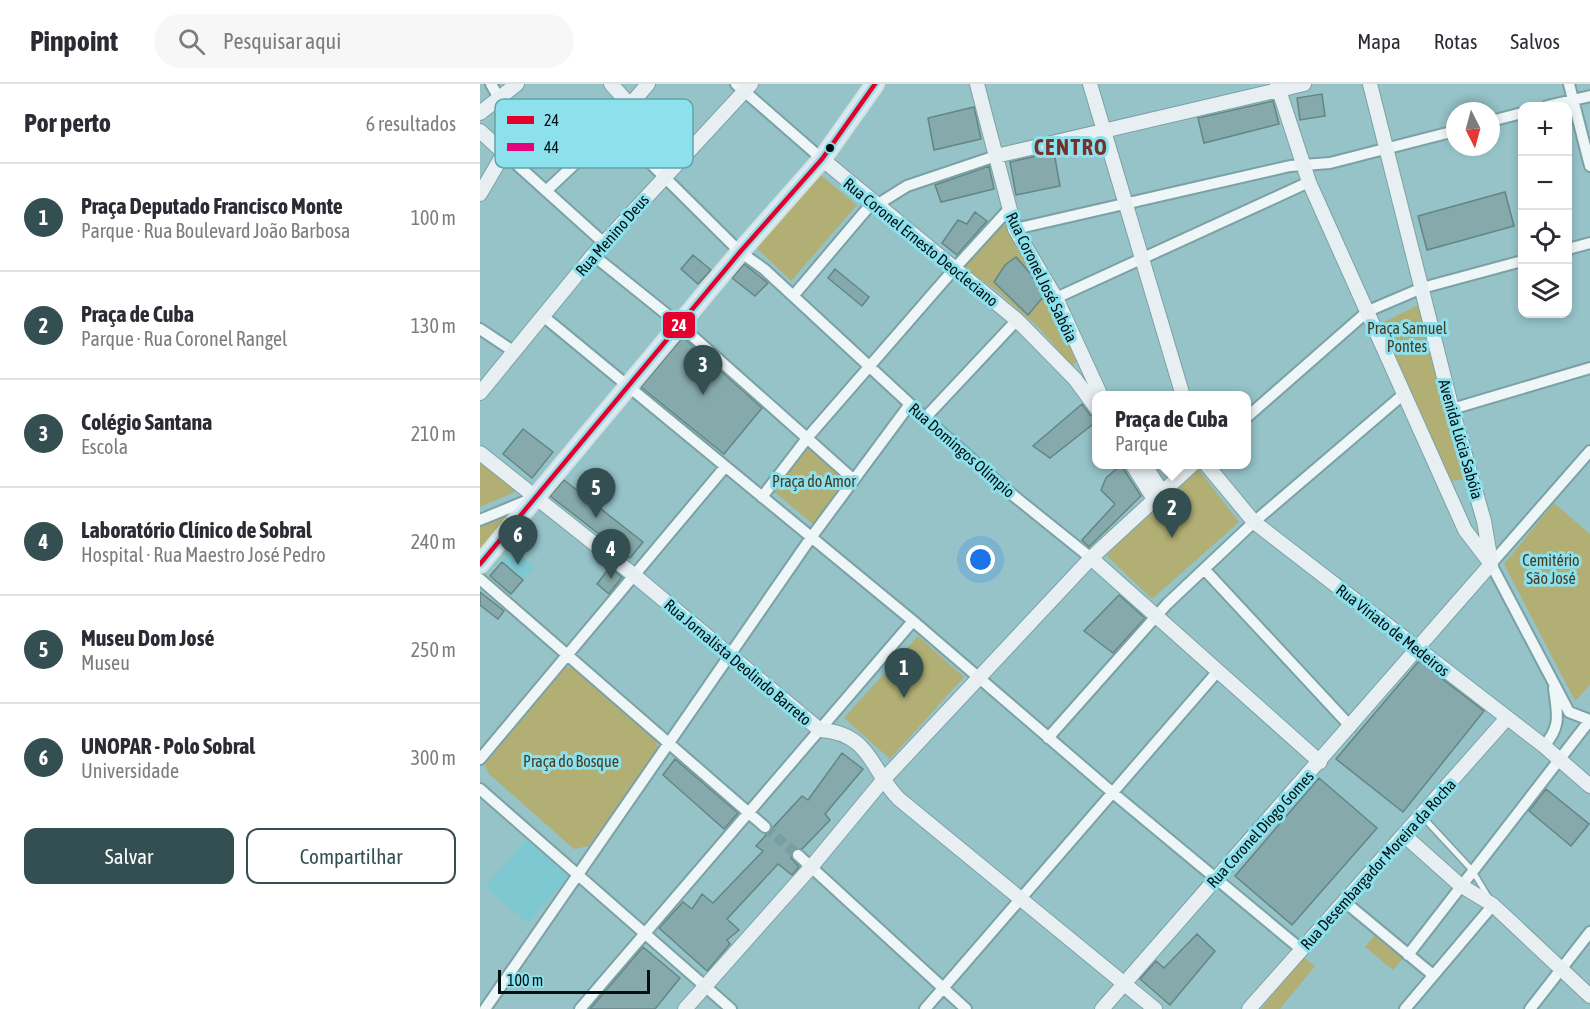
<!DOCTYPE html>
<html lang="pt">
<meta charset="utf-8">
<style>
body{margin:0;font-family:"Asap Condensed",sans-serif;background:#f7f7f7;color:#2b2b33}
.controls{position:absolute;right:18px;top:18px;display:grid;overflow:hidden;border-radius:12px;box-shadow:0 3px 9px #0003}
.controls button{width:54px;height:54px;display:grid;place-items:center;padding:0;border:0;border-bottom:2px solid #e1e1e2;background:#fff;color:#2b2b33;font:30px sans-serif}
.compass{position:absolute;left:966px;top:18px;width:54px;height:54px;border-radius:50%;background:#fff;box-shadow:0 3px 9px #0003;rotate:174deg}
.scale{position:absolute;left:18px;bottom:15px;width:152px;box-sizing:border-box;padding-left:6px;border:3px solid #001013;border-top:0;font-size:16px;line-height:21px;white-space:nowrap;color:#001013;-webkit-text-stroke:4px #8ce1ec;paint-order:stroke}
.you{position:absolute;left:501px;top:476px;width:21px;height:21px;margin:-15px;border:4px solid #fff;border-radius:50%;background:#1a73e8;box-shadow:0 0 0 9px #1a73e833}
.badge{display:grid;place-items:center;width:39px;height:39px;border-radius:50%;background:#344f52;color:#fff;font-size:20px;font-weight:700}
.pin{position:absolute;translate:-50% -50px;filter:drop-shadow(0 2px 3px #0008)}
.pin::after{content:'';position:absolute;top:32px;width:21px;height:18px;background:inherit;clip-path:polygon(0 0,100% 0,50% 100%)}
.popup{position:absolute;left:612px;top:307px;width:159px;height:78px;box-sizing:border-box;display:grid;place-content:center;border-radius:12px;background:#fff;filter:drop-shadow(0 2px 4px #0005);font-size:20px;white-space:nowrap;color:#7c7c81}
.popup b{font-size:22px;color:#2b2b33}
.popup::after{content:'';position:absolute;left:50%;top:100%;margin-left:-12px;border:12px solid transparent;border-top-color:#fff}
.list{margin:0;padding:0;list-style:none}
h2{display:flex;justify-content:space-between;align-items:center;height:78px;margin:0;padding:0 24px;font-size:26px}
h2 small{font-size:20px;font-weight:400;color:#7c7c81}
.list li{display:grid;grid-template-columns:39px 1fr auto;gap:18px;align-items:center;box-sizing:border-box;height:108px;padding:0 24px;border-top:2px solid #e1e1e2}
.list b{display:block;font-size:22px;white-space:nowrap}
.list p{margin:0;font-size:20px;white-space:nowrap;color:#7c7c81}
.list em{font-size:20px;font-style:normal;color:#7c7c81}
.actions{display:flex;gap:12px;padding:18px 24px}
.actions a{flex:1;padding:14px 0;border:2px solid #344f52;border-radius:12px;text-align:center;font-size:21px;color:#344f52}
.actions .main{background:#344f52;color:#fff}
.icon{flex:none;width:33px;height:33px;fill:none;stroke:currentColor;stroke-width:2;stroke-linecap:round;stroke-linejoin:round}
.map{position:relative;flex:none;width:1110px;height:925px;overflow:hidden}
header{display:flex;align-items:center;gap:36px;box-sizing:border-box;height:84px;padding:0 30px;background:#fff;border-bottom:2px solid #e1e1e2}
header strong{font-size:28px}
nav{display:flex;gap:33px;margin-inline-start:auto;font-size:21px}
.search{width:420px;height:54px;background:#f7f7f7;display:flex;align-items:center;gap:15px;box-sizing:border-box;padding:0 21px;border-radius:33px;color:#7c7c81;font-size:22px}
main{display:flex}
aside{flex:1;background:#fff}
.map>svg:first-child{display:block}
</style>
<header>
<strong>Pinpoint</strong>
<div class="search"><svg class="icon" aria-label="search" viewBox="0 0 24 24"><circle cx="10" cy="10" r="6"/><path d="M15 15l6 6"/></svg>Pesquisar aqui</div>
<nav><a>Mapa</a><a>Rotas</a><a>Salvos</a></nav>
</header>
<main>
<aside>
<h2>Por perto<small>6 resultados</small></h2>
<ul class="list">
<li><span class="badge">1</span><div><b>Praça Deputado Francisco Monte</b><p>Parque · Rua Boulevard João Barbosa</p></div><em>100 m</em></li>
<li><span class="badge">2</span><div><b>Praça de Cuba</b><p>Parque · Rua Coronel Rangel</p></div><em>130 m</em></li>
<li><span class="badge">3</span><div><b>Colégio Santana</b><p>Escola</p></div><em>210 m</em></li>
<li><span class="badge">4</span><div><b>Laboratório Clínico de Sobral</b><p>Hospital · Rua Maestro José Pedro</p></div><em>240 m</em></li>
<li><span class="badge">5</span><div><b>Museu Dom José</b><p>Museu</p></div><em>250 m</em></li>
<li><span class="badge">6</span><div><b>UNOPAR - Polo Sobral</b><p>Universidade</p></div><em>300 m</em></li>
</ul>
<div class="actions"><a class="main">Salvar</a><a>Compartilhar</a></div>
</aside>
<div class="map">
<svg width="1110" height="925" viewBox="0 0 1110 925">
<rect width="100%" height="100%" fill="#95c3c8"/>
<path fill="#7ec9d1" d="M33,465L54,483L43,496L22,478Z
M49,752L92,788L48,839L5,803Z"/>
<path fill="#b2af75" d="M332,84L377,121L311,197L274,161Z
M519,131L581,239L598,276L592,282L559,244L516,206L475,179Z
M940,220L984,395L971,397L898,241Z
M332,360L369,393L334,441L292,406Z
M0,376L37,407L0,423Z
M719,386L759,438L672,515L626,471Z
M1074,419L1110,450V601L1095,617L1024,480Z
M38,423L0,467V439Z
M438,552L484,593L410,675L364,634Z
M86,583H98L175,651L178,665L109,762L94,765L9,690L5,680Z
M897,849L925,872L913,886L885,863Z
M823,873L835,882L800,925H781Z"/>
<path fill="#86aaab" stroke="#648585" stroke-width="1.5" d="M842,10L845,32L820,36L817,14Z
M793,17L799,40L724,59L718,34Z
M494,23L501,55L454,66L448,34Z
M574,68L580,102L536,111L530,78Z
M509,82L514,105L461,118L455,101Z
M1025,108L1034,142L947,166L938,132Z
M495,128L507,137L477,171L462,159L478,136L487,140Z
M213,171L231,186L218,200L201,185Z
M536,173L550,189L564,212L548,231L514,198L525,181Z
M264,180L288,199L275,212L252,194Z
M355,185L389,213L382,222L348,194Z
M203,253L282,324L244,370L161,303Z
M602,320L610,331L617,334V337L570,374L553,362Z
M43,345L73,368L52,394L23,370Z
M641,381L661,412L609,463L602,456L635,420L621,406L626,394Z
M84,396L163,458L150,474L70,412Z
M22,478L43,496L31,510L10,492Z
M130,483L142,493L129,510L117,500Z
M0,508L24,527L18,535L0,521Z
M639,511L665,534L633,569L604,547Z
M939,577L1004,627L923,728L856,675Z
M362,669L383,685L345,730L350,736L322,765L312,766L311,774L319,783L312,791L298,780L247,835L259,846L247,856L250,860L227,887L179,844L203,818L212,825L222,810L233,819L283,767L276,762L322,712L328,716Z
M195,675L258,729L244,745L183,691Z
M839,694L897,744L812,841L755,792Z
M1066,705L1109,740L1091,762L1049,727Z
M717,850L735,867L690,921L660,895L676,877L684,884Z
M163,863L200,894L175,925H110Z"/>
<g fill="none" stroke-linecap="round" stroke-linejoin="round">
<path stroke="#779fa4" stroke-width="10" stroke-dasharray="10 5" stroke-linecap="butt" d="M285,743L318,771"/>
<defs>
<path id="lane" d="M942,732L992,786L1009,814"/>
<path id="street" d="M11,0L19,14
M256,0L342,75
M1089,0L1110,82
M1067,22L1110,12
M1011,37L1042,29
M134,43L260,168L284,185L445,334L529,408L611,474
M24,69L124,159
M66,107L134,43L150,21
M395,122L427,102L516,72
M535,145L810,82L850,79L975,47
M1088,165L1110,159
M113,171L200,241L374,396
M314,211L392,119
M576,214L829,98
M63,232L433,537L633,709L822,866
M0,245L33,267
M972,325L1110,284
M767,333L888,227L942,204L1042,177
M445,334L537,236
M282,413L328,353L475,184L528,126
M0,436L53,414
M724,485L871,643
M0,495L285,743
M1110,636L1089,628L1011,480L1110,367
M568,654L687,520L774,438L925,309
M1064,662C1082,641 1077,630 1074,604
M0,675L245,383
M0,705L251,925
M318,771L486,925
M865,818L953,891
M928,871L1110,636
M5,925L330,455L430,320
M100,925L433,537
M445,925L738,587
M925,925L1013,821
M1050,925L1110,848"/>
<path id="secondary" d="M131,0L150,21L168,0
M497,0L535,145L576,214L621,312
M610,0L703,312
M797,0L829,98L985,446L1011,480
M890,0L972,325L1004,437L1011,478
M0,29L37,0
M0,47L24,69L0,110
M516,72L824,0
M342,75L537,236L595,295L617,325
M0,309L113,171L271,0
M0,369L155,492L340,646C391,649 391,687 419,715L675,925
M652,380L674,415
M664,380L682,408
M726,380L774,438L1064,662L1110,702
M611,474L840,678
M925,752L980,801L1013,821L1110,912
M205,925L332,782L404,695L611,474L713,380
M622,925L1011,480
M769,925L1027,634"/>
<path id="primary" d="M0,480L260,168L342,75L395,0"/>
</defs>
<use href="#lane" stroke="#7ca1a5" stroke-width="8"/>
<use href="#street" stroke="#7ca1a5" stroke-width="14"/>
<use href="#secondary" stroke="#7ca1a5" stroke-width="16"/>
<use href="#primary" stroke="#cfe4e6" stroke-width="20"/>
<use href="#lane" stroke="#eff6f7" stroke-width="5"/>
<use href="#street" stroke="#eff6f7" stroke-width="10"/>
<use href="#secondary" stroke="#e7eff2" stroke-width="14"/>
<use href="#primary" stroke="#dfe8ee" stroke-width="16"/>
<defs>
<path id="bus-1" d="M0,480L260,168L342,75L395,0"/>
</defs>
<use href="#bus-1" stroke="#8ce1ec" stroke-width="9"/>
<use href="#bus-1" stroke="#e4002b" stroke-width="4.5"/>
</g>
<circle fill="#001013" stroke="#8ce1ec" stroke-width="2" cx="350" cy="64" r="5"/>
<g text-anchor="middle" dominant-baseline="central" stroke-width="6" stroke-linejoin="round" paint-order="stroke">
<g font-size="16" fill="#001013" stroke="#8ce1ec">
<text transform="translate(132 151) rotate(-49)">Rua Menino Deus</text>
<text transform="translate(441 158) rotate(39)">Rua Coronel Ernesto Deocleciano</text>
<text transform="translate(562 193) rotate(64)">Rua Coronel José Sabóia</text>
<text transform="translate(981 355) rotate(74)">Avenida Lúcia Sabóia</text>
<text transform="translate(482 366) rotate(41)">Rua Domingos Olímpio</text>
<text transform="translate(913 546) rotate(38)">Rua Viriato de Medeiros</text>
<text transform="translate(258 578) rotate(40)">Rua Jornalista Deolindo Barreto</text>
<text transform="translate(780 745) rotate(-48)">Rua Coronel Diogo Gomes</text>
<text transform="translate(898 780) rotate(-48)">Rua Desembargador Moreira da Rocha</text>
</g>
<g font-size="16" fill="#463c25" stroke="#8ce1ec">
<text x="927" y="244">Praça Samuel<tspan x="927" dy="18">Pontes</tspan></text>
<text x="334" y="397">Praça do Amor</text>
<text x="1071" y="476">Cemitério<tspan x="1071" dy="18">São José</tspan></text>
<text x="91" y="677">Praça do Bosque</text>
</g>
<g font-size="22" font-weight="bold" letter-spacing="1.5" fill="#77312d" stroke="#8ce1ec">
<text x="591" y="63">CENTRO</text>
</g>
</g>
<rect x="15" y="15" width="198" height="69" rx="9" fill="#8ce1ec" stroke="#62a2ab" stroke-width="1.5"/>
<rect x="27" y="32" width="27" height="8" fill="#e4002b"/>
<rect x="27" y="59" width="27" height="8" fill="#e5007d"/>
<g font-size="16" fill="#001013">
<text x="64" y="42">24</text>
<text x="64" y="69">44</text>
</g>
<rect stroke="#8ce1ec" stroke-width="2" x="182" y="227" width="34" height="28" rx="6" fill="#e4002b"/>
<g font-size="16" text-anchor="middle" font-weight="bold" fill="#fff">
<text x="199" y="247">24</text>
</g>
</svg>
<div class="controls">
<button>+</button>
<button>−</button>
<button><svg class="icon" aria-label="locate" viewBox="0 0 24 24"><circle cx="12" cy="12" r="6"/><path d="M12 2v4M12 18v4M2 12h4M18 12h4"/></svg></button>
<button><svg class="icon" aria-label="layers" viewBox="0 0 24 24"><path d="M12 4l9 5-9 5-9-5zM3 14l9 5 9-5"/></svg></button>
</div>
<svg class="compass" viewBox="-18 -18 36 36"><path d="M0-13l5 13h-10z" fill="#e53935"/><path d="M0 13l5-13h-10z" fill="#7c7c81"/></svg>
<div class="scale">100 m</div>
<div class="you"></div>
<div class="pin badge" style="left:424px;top:614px">1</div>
<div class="pin badge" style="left:692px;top:454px">2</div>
<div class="popup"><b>Praça de Cuba</b>Parque</div>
<div class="pin badge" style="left:223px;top:311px">3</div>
<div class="pin badge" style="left:131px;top:495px">4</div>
<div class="pin badge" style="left:116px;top:434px">5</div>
<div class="pin badge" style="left:38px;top:481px">6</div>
</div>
</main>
